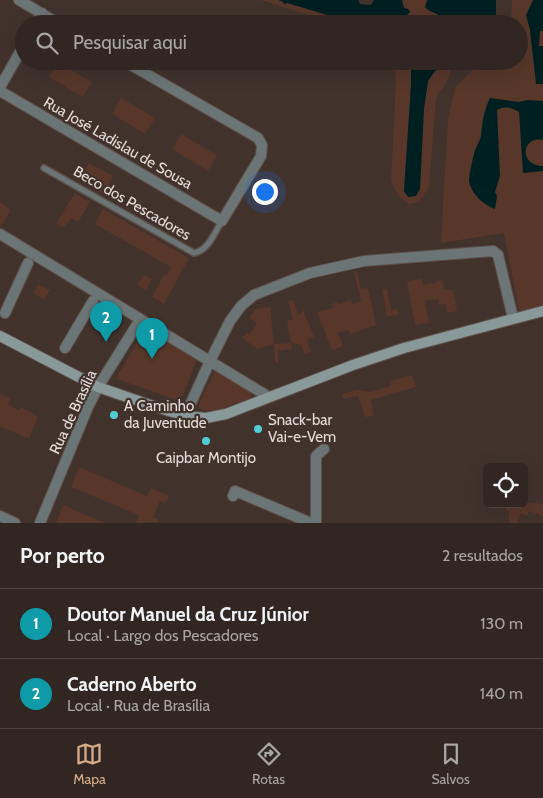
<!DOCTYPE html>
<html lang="pt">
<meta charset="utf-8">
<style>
body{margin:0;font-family:Cabin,sans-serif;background:#392e2a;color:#f1f3f6}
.controls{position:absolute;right:15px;bottom:15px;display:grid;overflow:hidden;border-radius:8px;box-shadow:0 5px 20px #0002}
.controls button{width:45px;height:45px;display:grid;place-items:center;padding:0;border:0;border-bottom:1px solid #4c433f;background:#312621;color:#f1f3f6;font:25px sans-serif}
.you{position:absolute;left:264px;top:191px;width:18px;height:18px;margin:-12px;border:4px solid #fff;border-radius:50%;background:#1a73e8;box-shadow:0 0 0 8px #1a73e833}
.badge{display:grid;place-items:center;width:32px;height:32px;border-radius:50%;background:#d6ab8b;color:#fff;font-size:16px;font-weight:700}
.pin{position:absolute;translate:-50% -41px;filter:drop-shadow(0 1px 2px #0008)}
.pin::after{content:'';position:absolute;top:26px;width:18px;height:15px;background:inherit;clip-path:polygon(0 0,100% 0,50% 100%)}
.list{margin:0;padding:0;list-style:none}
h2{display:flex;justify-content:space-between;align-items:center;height:65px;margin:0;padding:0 20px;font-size:21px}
h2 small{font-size:16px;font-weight:400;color:#a8a5a5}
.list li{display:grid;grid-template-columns:32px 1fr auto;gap:15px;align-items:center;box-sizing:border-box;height:70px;padding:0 20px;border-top:1px solid #4c433f}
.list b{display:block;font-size:19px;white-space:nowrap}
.list p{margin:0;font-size:16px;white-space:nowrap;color:#a8a5a5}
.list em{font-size:16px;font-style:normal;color:#a8a5a5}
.icon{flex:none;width:28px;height:28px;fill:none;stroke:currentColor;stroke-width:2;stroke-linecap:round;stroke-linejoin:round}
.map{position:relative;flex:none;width:543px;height:523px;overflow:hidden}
.search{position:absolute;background:#312621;box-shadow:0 5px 20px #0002;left:15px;right:15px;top:15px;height:55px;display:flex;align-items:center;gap:12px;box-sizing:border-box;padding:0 18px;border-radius:28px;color:#a8a5a5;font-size:19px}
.sheet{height:205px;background:#312621}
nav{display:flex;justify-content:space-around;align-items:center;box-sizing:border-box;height:70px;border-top:1px solid #4c433f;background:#312621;font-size:14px;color:#a8a5a5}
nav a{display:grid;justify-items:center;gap:2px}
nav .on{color:#d6ab8b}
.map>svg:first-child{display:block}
</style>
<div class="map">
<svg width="543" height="523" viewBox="0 0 543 523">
<rect width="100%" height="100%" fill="#41322c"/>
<path fill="#58372a" d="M262,0H278L358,24H335Z
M402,0H427L426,7L428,10L437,14L438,24H407Z
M512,0H543V306L519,311L504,233L441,243L448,119L455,88L468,74L484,61H519V24H511Z
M395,61H411V85L404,191L408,197L428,81L435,71L451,64L450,76L436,98L429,187L419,202L409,204C399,198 394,191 391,180L396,84Z
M58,63L92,82L83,97L49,77Z
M121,98L155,118L145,134L112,114Z
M181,134L217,155L208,171L172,149Z
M89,163L113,176L103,194L79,180Z
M75,193L90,202L78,222L71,218L64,228L56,223Z
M0,202L11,210L1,226L0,225Z
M103,209L189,258L164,304L152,297L164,274L167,276L171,267L95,224Z
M357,272L361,289L368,288L376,325L350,334L348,330L338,333L343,346L332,350L317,312L333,308L332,304L338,302L339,304L351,300L352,304L361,301L354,273Z
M143,275L152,279L146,290L137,285Z
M422,279L423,285L436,283V281L442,280L444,290H453L457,311L447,313L445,304L439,305L438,299L425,301L429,323L415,325L407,281Z
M38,284L50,290L44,300L33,293Z
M382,289H387L391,310L398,309L399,314L387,317Z
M293,300L298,315L302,313V308L314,337L307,340L311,352L304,354L301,345L291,343L292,349L278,351V363H275L274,344L257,349L242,338L247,333L250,334L257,323L249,318L255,309L270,307L274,344L291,343L287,321L293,319L288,301Z
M148,331L197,359L181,400L179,401L117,379L116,378L143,333Z
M215,372L219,373L247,390L251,393V396L249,399L217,410H202L199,407V403Z
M412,375L416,387L371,400L374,416L365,417L358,396L344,399L342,394L357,390L370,392L391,386L390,381Z
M0,393L10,399L8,404L19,410L21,407L38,417L29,439L0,426Z
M79,467L147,496L151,488L169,496L166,503L160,501L153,517L159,520L158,522L136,523L139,515L71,487Z
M524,502L543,504V516L529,511L527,516L521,513L517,523H509V511H506V504H524Z
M63,505L105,523H56Z"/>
<path fill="#001f20" d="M278,0H358L360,4L371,5L374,0H402L404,8L408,9L410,12L406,16L408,20L407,24H358L287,3L284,4L283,2Z
M427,0H496V17L494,24H438L437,14L428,10L425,7Z
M533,0H543V31H540L539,46H543V84H536L530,30L526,15Z
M411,61H457L435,71L428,81L424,109L420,189L416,196L408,197L404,191L411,85Z
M490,98L519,102L527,100L543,101V140C540,140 537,139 535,140C521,143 522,166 543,166V171L523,173L519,112C513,107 503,106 497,110L500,176L495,192L497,196L495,209C484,205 471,194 469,181C469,175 473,157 475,150C477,145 480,141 481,136C482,123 484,110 490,98Z"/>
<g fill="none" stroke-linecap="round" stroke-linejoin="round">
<defs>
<path id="lane" d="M44,168L194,253C209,250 214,233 222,221"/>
<path id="street" d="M19,0L59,24
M36,24L42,13
M0,87L24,45
M0,91L222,221L261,156L262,145L258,138L124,61
M0,234L269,397
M5,313L28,263
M65,348L93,301
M185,416L210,361L230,321L241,306L254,295L310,273L364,261L493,251L498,255L513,318
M233,496L235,491L311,523
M0,516L15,523
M40,523L88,407L98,387L138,323L139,318
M316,523V456L324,449"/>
<path id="secondary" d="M0,336L98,387L150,405L185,416L206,418L226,414L353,365L404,348L543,311"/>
</defs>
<use href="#lane" stroke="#5f504b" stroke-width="8"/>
<use href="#street" stroke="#5f504b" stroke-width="12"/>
<use href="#secondary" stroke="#5f504b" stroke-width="12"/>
<use href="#lane" stroke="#6c7575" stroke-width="5"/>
<use href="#street" stroke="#6c7575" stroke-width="10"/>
<use href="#secondary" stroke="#899898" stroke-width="10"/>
</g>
<g fill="#51ccd1" stroke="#41322c" stroke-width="2">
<circle cx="114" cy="415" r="5"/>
<circle cx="258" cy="429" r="5"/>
<circle cx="206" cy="441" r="5"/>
</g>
<g text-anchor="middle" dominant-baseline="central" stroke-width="4.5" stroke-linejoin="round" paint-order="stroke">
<g font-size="15" fill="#e5dbd7" stroke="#41322c">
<text transform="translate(118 143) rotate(30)">Rua José Ladislau de Sousa</text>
<text transform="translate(132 203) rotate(30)">Beco dos Pescadores</text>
<text transform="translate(73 412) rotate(-65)">Rua de Brasília</text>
</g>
<g font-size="15" fill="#e5dbd7" stroke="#41322c" text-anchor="start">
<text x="124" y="406">A Caminho<tspan x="124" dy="17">da Juventude</tspan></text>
<text x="268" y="420">Snack-bar<tspan x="268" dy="17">Vai-e-Vem</tspan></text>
<text x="206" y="458" text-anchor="middle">Caipbar Montijo</text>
</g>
</g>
</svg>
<div class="controls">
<button><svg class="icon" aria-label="locate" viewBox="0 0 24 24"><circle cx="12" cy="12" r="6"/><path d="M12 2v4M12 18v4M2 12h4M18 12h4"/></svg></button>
</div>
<div class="you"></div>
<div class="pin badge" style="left:152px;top:359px;background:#0f9aa8">1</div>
<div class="pin badge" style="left:106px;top:342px;background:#0f9aa8">2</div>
<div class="search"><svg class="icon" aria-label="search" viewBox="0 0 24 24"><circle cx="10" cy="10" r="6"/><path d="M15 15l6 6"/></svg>Pesquisar aqui</div>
</div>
<section class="sheet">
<h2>Por perto<small>2 resultados</small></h2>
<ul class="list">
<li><span class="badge" style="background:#0f9aa8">1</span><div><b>Doutor Manuel da Cruz Júnior</b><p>Local · Largo dos Pescadores</p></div><em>130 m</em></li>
<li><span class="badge" style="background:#0f9aa8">2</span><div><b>Caderno Aberto</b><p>Local · Rua de Brasília</p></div><em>140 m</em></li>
</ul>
</section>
<nav>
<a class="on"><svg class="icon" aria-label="map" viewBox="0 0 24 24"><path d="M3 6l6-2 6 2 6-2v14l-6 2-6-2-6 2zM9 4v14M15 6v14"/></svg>Mapa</a>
<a><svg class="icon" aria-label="directions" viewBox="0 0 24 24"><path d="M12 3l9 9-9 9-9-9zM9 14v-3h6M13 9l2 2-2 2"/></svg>Rotas</a>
<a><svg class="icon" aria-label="saved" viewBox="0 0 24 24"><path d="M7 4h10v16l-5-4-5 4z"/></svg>Salvos</a>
</nav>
